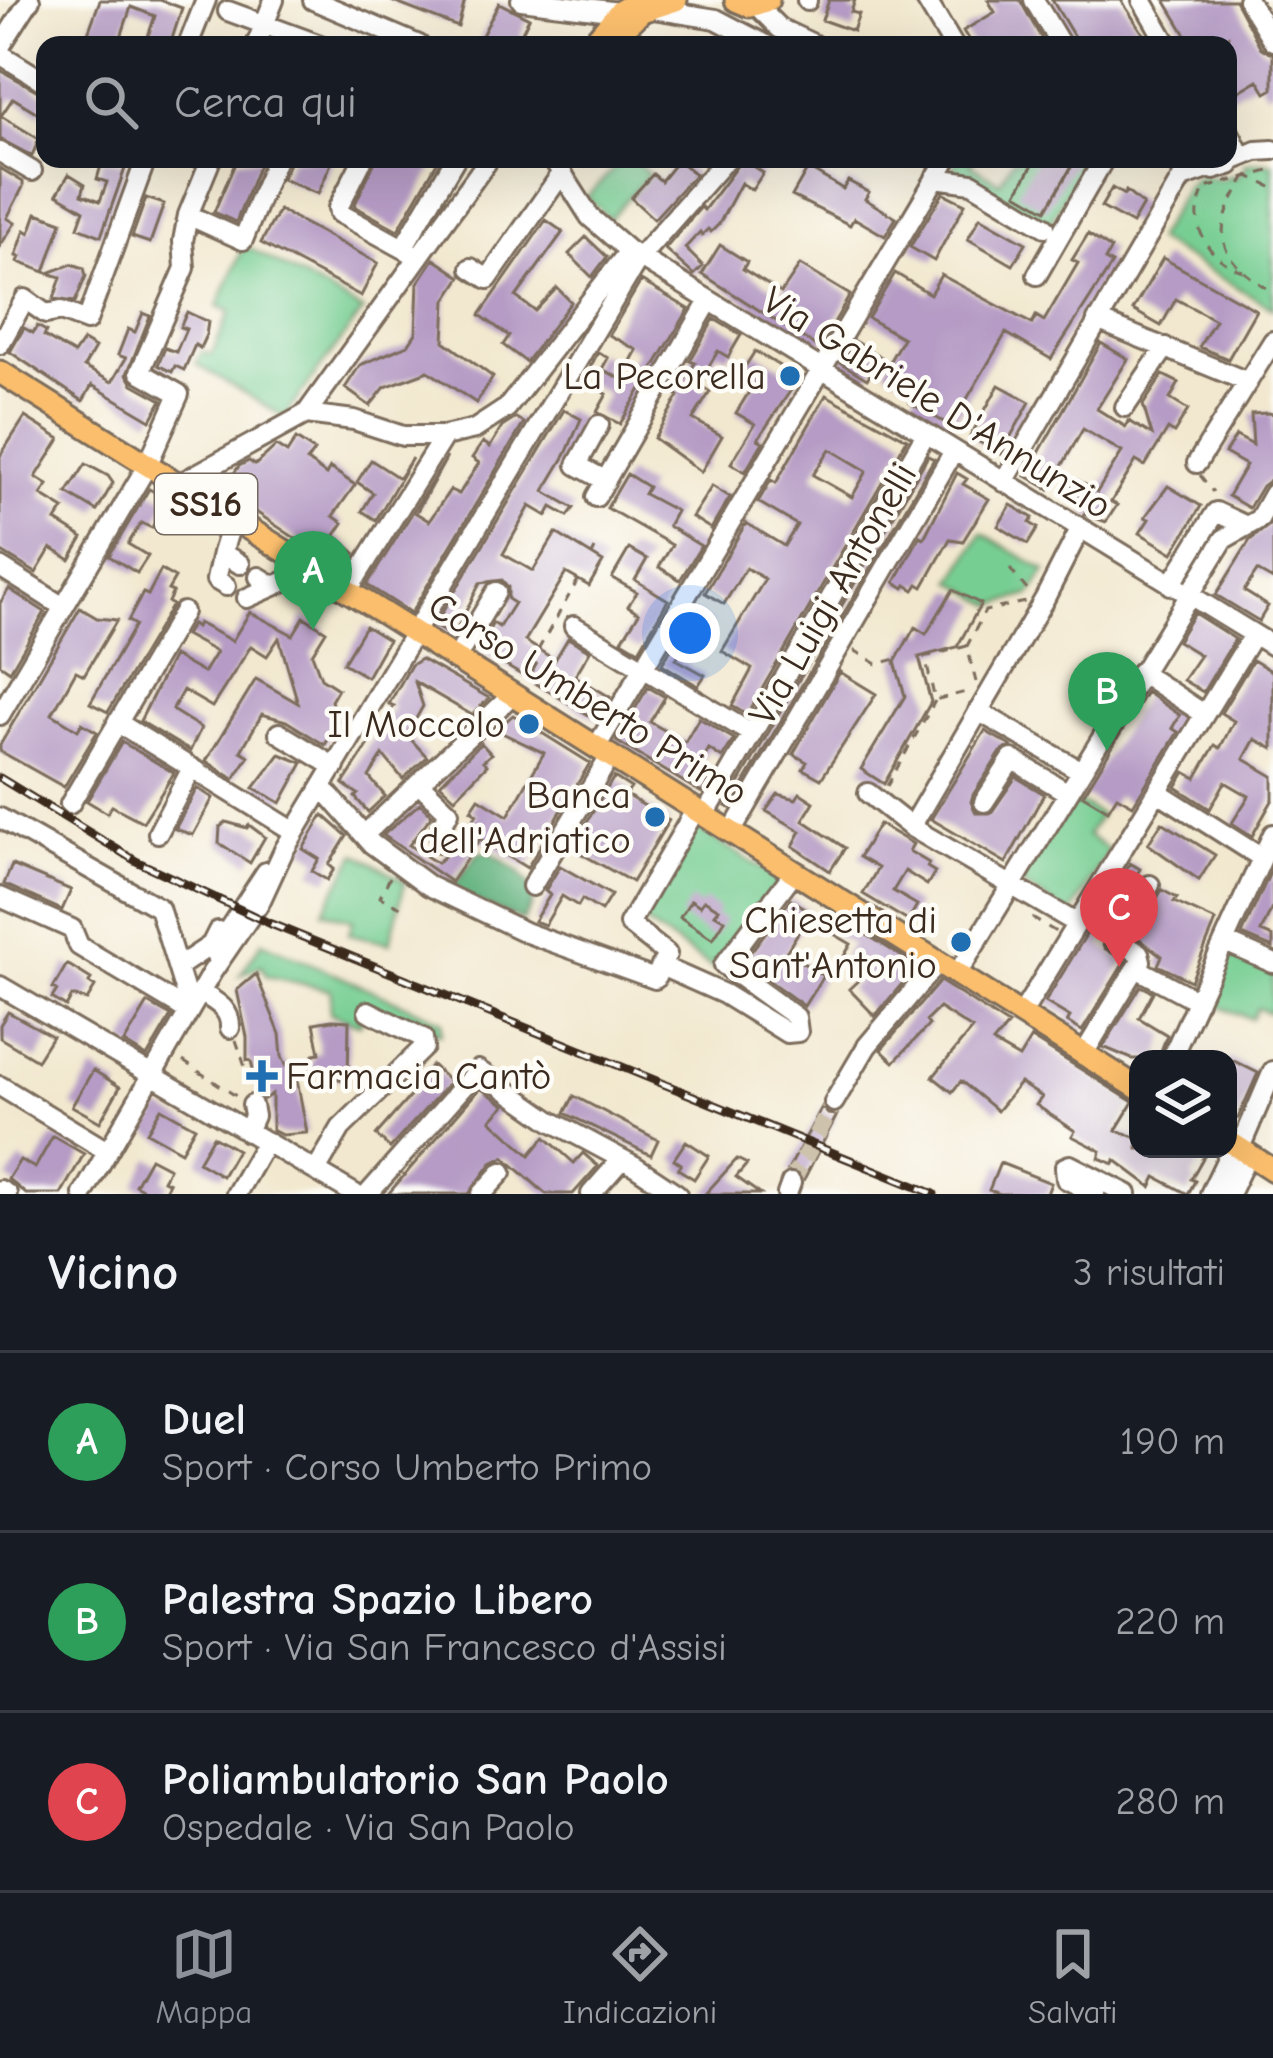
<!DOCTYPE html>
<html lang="it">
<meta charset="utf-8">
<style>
body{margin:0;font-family:"Comic Neue",sans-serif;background:#242831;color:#f1f3f6}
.controls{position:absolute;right:36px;bottom:36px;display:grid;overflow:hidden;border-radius:24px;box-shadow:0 12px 48px #0002}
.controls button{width:108px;height:108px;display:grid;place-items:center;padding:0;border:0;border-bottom:3px solid #363941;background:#171b24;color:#f1f3f6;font:60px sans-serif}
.you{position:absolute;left:690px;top:633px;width:42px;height:42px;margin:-30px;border:9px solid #fff;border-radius:50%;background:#1a73e8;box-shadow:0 0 0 18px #1a73e833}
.badge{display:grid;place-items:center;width:78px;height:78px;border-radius:50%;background:#8c9099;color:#fff;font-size:39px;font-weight:700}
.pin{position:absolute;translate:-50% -99px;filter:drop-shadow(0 3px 6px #0008)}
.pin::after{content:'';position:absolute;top:63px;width:42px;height:36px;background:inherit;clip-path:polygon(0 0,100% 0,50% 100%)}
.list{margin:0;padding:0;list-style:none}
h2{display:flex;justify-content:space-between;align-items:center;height:156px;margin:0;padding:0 48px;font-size:51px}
h2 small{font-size:39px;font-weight:400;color:#9ea1a6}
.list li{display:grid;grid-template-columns:78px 1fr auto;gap:36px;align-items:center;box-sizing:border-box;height:180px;padding:0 48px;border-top:3px solid #363941}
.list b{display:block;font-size:45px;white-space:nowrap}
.list p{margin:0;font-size:39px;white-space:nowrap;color:#9ea1a6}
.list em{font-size:39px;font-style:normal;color:#9ea1a6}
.icon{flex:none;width:66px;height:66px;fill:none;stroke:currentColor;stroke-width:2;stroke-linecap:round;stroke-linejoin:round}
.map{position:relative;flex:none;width:1273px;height:1194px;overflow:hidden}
.search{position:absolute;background:#171b24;box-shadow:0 12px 48px #0002;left:36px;right:36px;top:36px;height:132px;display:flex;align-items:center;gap:30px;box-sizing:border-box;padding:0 42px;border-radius:24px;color:#9ea1a6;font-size:45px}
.sheet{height:696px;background:#171b24}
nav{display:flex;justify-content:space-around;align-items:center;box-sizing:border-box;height:168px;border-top:3px solid #363941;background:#171b24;font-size:33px;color:#9ea1a6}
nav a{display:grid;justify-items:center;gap:6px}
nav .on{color:#8c9099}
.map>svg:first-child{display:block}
</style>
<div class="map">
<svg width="1273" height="1194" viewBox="0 0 1273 1194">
<rect width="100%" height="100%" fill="#fdfcf7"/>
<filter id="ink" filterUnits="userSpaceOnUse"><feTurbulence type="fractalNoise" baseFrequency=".00833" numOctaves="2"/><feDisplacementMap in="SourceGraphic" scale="24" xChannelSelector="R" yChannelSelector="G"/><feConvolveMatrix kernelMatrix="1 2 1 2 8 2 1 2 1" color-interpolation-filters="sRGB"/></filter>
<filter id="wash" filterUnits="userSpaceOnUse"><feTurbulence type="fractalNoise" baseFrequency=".004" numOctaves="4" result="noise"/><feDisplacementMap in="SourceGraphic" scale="48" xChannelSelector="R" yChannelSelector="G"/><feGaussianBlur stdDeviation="2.7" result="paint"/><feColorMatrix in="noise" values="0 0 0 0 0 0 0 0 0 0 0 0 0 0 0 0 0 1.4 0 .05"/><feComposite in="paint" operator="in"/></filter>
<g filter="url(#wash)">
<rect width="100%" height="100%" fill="#f2e8cf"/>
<path fill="#77ce93" stroke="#597c58" stroke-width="3" d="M623,159H632L649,174L609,219L587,197Z
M956,159H974L971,165L1000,182L1013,159H1086L1049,224L954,172Z
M1255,162L1273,163V308L1155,240L1186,187L1198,177L1223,179L1231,175L1235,178L1246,168L1244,164Z
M244,245L363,311L284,417L196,364L202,352L212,355L230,311L218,306Z
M982,533L1046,571L1031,595L993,605L953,581Z
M1071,798L1100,815L1087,835L1109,850L1071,915L1019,883Z
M695,827L782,881L714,969L640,920Z
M357,853L405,882L390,943L349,934L353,920L323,911Z
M262,942L442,1021L441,1034L366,1005L360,1024L356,1023L330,1013L331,990L267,976L261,965L240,975Z
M1226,951L1273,971V1008L1269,1013L1257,1008L1252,1019L1202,1000Z"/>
<path fill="#61b17d" stroke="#4e6e4e" stroke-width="3" d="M489,851L519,872L533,890L532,905L523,921L449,891L478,853Z"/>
<g id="blocks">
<path fill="#b59bc5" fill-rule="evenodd" d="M100,0H160L182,8L170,45H145L155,16L131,7L119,43L88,33Z
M465,0L458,27L391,1V0Z
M829,0H855L851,12L859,14L853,31L822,20Z
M988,0H1020L1045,45H972L963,31L995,12Z
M1052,0H1121L1146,38L1133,45H1079Z
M1165,0H1235L1261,48L1273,54V89L1266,93L1258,80L1228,98V36L1213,45H1192Z
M499,3L529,18L520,36L537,45H477Z
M0,70L45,95L41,115L13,98L1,116L39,139L32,156L0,139Z
M103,159L127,163L101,236L78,227L84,210L57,194L69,174L85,184L82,194L100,201L107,182L97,179Z
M237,159H261L236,222L214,212Z
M291,159H333L318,194L282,179Z
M376,159H439L398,230L354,206Z
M742,159L763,173L752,190L741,183L719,224L711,232L708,229L702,235L700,232L685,248L703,266L694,275L665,249L701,207L704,210Z
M1036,159H1076L1046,210L1017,193Z
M678,160L695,174L654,219L631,198L653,174L661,181Z
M0,168L23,182V187L7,218L15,223L0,246Z
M808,168L843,189L848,181L869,192L865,199L896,218L885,236L854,218L850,225L792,196Z
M1112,188L1124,195L1126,191L1143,205L1132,224L1101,207Z
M943,193L965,204L934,261L910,247Z
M146,198L164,204L150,243L132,237Z
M279,210L378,263L361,296L261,243Z
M37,213L62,222L45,272L18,262L20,257L16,256L25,230L30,233Z
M980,217L1026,243L1013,265L968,239Z
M546,220L563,232L516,297L535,311L557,288L571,302L526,362L503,345L509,336L480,315Z
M1088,234L1111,249L1105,260L1112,264L1051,359L1006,333L951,426L910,403L918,389L885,369L903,338L868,318L895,273L930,294L941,275L1032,324L1036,316L1044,321L1078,263L1072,260Z
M586,237L607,257L592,277L569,254Z
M720,245L747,262L743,269L781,293L800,265L850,295L819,348L702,274Z
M1163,258L1256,310L1228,359L1199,347L1215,320L1176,299L1161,326L1133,310Z
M434,259L461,277L446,300L444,341L493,377L476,403L428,371L385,387L370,406L345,388L360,365L408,345L416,333L418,283Z
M72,264L84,268L86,276L75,302L54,299L61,277L48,273Z
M641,281L689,309L620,424L597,412L607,394L584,380L598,352L608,358L602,369L621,379L637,350L609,335Z
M187,312L208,322L206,335L200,348L195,345L184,370L175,366L172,372L158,365L165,348L176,352L186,329L180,327Z
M143,313L150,316L127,374L133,384L162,400L151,420L92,385L83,401L10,352L24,328L33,333L37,326L46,331L44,336L74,354L83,341L95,348L84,367L112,382L126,358L118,355L128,329L135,332Z
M714,319L741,335L728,357L718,351L698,384L710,392L693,419L722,436L701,472L654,438L679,396L676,394L695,363L690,361Z
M854,341L881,357L867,379L841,363Z
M1101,343L1128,359L1097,409L1126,427L1129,421L1152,435L1143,405L1163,375L1179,383L1170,399L1188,410L1174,433L1168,429L1145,466L1136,461L1111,502L1117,505L1106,522L1084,514L1088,509L1073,501L1077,495L1069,491L1076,479L1097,492L1122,452L1083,429L1049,489L1026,476Z
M755,351L799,378L758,439L763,442L745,472L731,463L755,424L736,413L757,379L743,370Z
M999,385L1030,402L1001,454L970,437Z
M826,395L907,439L747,715L732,706L752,669L722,651L765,579L746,568L724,604L705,593L746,523L784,546L797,525L758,502L771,480L776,483ZM830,449L867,471L852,497L813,475Z
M564,410L581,419L566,454L544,491L574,508L568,516L552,507L547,516L530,506L503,554L533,571L556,533L603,562L589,586L566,573L525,641L555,660L568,638L590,651L575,676L610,697L597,720L528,679L537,663L523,676L478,649L493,623L499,627L514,603L508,599V587L502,580L480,583L453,637L434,626Z
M1268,413L1273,414V478L1262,486L1249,508L1228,496L1246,465L1225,453L1236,436L1253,445L1251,414Z
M25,417L60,439L36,477L48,485L41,495L64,509L56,521L83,538L70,560L51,548L36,573L0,551V456Z
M516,418L524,423L411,613L367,585L447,457L416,513L429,521L450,490L459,494L479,463L472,458L483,442L490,447L502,427Z
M296,439L314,451L307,461L326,475L330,468L355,485L333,516L343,523L335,535L355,553L344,571L223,490L239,466L249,461L255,465L276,446L287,453Z
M928,456L934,459L730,808L726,806Z
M412,458L376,520L362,511L373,493L357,482L371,460L399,478Z
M86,464L108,476L113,483L97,511L67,493Z
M957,473L967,479L963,484L989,499L963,541L950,539L923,587L918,584L914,590L906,585L904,588L895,582L920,536L924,538Z
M627,474L648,487L644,494L676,511L668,526L701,546L680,580L659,567L672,545L607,508Z
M712,486L730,497L711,529L692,517Z
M1168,486L1201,506L1173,553L1140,533L1149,519L1145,517Z
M149,489L168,499L152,528L141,523L128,544L148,556L137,573L109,556Z
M1011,505L1033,518L1030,523L1038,528L1028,544L998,526Z
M1273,522V580L1257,571L1244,591L1268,606L1259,621L1216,595L1250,540Z
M629,549L647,559L635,580L668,600L639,650L622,640L639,613L628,606L637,592L612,578Z
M161,570L175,578L168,590L173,592L168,602L172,605L108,712L90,703L135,625L128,621L143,593L148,595Z
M9,589L45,612L10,671L0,664V603Z
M953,590L981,604L957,647L919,657L931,702L884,784L861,769L905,696L895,662L915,627L926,634Z
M80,608L97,618L117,620L84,675L76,671L52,714L78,730L82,723L97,732L64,787L0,751V745Z
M250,612L293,635L304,617L326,631L312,654L321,678L338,689L331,701L338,721L325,745L286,721L262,714L241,751L249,756L234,779L206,761L256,679L298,703L279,638L267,656L251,646L212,707L183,690L172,710L201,728L190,751L140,721L173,656L203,673L216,652L185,635L192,624L196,627L198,623L232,641Z
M692,612L711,623L699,644L689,638L676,659L705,675L698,686L662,664Z
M1194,613L1235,639L1203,692L1183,680L1200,655L1177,641Z
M365,626L388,640L367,677L343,663Z
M421,659L489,698L472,715L415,682L423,706L407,735L427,757L403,779L383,755L369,777L385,796L368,812L355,797L358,794L343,784L394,706L389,704L411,665Z
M1253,660L1273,672V749L1255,739L1244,759L1273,776V799L1252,836L1232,823L1249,796L1225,782L1210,809L1176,787L1185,772L1196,778L1215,745L1220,748L1234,721L1221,713Z
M840,672L876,694L821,779L803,769L807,762L793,754Z
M648,687L665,697L650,722L685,742L699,718L734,739L722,758L709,749L697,769L711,777L702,793L616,741Z
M1146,692L1180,715L1172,728L1178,732L1133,805L1117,796L1108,810L1083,795Z
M513,715L590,763L527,868L480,839L451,882L383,835L420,803L432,815L409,845L437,863L452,849L456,834L461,838L477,814L471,810L479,798L508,816L544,753L496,730Z
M985,731L1011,746L1001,752L973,795L971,802L976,813H991L1016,777L1044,794L1006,863L931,819Z
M122,742L174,773L143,822L112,806L107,813L87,801Z
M481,743L491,754L483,761L487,765L455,798L440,784Z
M280,754L303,763L281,803L254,788Z
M614,777L631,788L626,795L669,820L632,882L571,848Z
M197,788L213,798L193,835L175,829Z
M800,793L814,802L803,820L845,848L830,871L793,846L801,831L766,811L778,794L796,799Z
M323,815L347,836L329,865L334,869L327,880L312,871L319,859L303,849Z
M226,822L247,828L249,825L265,837L250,863L219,843L220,827Z
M1162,822L1215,855L1199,880L1148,844Z
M879,824L913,844L909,851L929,863L927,867L935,872L927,885L905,871L893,891L917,905L908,921L863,894L878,868L859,857Z
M1130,863L1140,869L1100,935L1104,948L1125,961L1082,1031L1067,1022L1070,1017L1045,1002Z
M12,865L71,890L62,910L4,884Z
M560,866L611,895L601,911L582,899L578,906L562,896L545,925L534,921L550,895L545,891Z
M1272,868L1273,906L1261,932L1273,937V948L1242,935Z
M1162,890L1177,898L1174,902L1216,921L1191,981L1158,965L1162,956L1134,935Z
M791,899L811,912L786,952L823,976L804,1006L743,962Z
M691,900L700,906L704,900L719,909L715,914L725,920L713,939L680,917Z
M840,918L917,966L875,1016L849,989L867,972L843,958L851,944L832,933Z
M67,964L91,979L89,983L95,987L87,1000L72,996L66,1007L52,998L57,990L53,988Z
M256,974L280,1034L282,1056L291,1076L296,1074L307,1133L282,1135L272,1130V1094L264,1099L259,1094L251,1061L247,1060V1037L237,990Z
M940,981L1008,1025L993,1043L1019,1058L1031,1038L1133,1102L1116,1130L1138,1138V1149H1208L1191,1179L1195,1181L1188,1194L1156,1177L1151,1187L1115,1160L1114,1164L1099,1158L1101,1151L1072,1136L1075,1131L1036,1105L1042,1097L1020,1083L997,1111L961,1081L952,1092L933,1077L972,1029L939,1008L926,1021L929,1025L894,1062L881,1050Z
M1141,986L1153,992L1139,1018L1167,1035L1158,1059H1132L1103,1047Z
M148,1003L171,1016L147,1057L124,1043Z
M8,1012L52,1036L37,1060L0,1038V1025Z
M332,1020L349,1021L348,1081L309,1072L314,1054L320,1053L314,1023Z
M1228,1058L1258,1073L1238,1118L1234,1120L1228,1117Z
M432,1065L450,1082L390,1148L376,1135L420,1085L416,1081Z
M93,1070L120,1087L100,1122L72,1106Z
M480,1088L505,1105L491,1120L530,1155L545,1137L574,1163L583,1153L598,1166L573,1194H546L504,1157L492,1163L469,1194H388Z
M574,1096L658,1140L651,1155L565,1113Z
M822,1107L828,1114L837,1115L804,1179L797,1171L788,1170Z
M161,1108L195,1127L181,1151L147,1132Z
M53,1136L84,1154L61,1194H26L8,1179L20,1160L35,1168Z
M213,1136L237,1150L222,1176L198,1162Z
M686,1141L709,1156L694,1179L678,1169L681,1164L674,1159Z
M150,1158L169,1168L163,1180L169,1183L163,1194H151L135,1185Z
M737,1159L747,1164L736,1177L760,1194H705Z
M1000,1163L1051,1183L1047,1194H1000L989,1190Z"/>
</g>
</g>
<g filter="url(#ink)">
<use href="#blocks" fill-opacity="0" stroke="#7b6c5c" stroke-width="3"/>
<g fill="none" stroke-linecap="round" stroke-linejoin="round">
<path stroke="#cdc2ac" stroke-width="18" stroke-dasharray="18 9" stroke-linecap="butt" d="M791,1183L834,1102"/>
<defs>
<path id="minor" d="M313,0L419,45
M521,0L619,12
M926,0L953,45
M1034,0L1061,45
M1142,0L1168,45
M1248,0L1273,41
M807,1V0
M757,6L779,28L815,45
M653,9L716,19L766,45
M228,11L320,45
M188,45L206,0
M256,45L274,0
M0,47L30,0
M0,54L45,82
M0,152L32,171
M363,159L338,208L339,213L419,257
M553,159L590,217L629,251L1273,646
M1197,159L1214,170L1230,165L1237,148L1228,130
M1234,160L1256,151L1273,150
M935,178L972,183L1045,227
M188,215L243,240L276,159
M403,248L455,159
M471,268L488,279L562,173
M1037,275L1104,159
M1097,320L1248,382
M0,344L25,299L46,314L61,311L87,321L146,159
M1125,407L1165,348
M306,414L354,420L403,436H444L475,429L507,408L629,251
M599,425L577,465L606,481
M1197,463L1273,341
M1004,482L1182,178L1208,169
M177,485L306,414L489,159
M596,497L709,301
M232,521L222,553L240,564
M222,553L216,580L226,586
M0,567L62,606
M259,577L274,586L297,576L304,566
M1171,585L1216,512L1246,526
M347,592L444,436
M247,598L274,586
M574,626L752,734
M455,660L496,592
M1140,672L1204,714
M1101,685L1124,699
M978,711L1081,771
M0,715L147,466L179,394L140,372L185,268L183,241L188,215L211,159
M117,722L295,832
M279,733L335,767
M597,746L947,159
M419,783L449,812L441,827L440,843
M322,787L372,844L429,886L527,933L655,979L667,954L629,924L696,809
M1158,792L1262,858
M868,793L911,827L1076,923
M984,802L1012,759L1068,793
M70,804L183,612
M705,815L925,435
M0,818L159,908L190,1008
M911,827L1045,598L1080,529
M732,831L954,451
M158,833L192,768
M364,835L512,695
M532,886L611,755
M0,897L72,929L79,946L188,1011
M1225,942L1273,963
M217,957L228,930L266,872
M661,966L724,994L787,1033L798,1032L796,1017L724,965L795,871
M178,967L211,945L218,931
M1136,968L1141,961L1139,953L1115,940L1150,885
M957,974L1224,539L1259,519L1273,494
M0,986L355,1194
M200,992C214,1001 231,1008 230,1028
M1021,1015L1253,635
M1083,1055L1136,968L1198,1001
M1171,1059L1273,834
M0,1086L107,1151
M834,1102L867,1046L938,962
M247,1132L254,1116L252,1105
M1240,1148L1273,1071
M1065,1167L1070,1165L1127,1194
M1065,1167L1066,1179L1095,1194
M316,1171L341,1128L424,1047L423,1038L368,1011
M0,1190L7,1194
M83,1194L212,972L260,902L284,850L639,258L726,159
M236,1194L265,1143
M368,1194L478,1070L551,1121L635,1166L677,1194
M482,1194L502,1172
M591,1194L622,1159
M787,1194L791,1183
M1210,1194L1234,1144
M1229,1194L1249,1153"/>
<path id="major" d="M736,0L750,6L768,0
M591,45L619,12L639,0
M607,45L642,11L676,0
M0,372L1138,1088
M1228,1141L1273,1170"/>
</defs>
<use href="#minor" stroke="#7b6c5c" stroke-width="24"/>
<use href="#major" stroke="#7b6c5c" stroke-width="27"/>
<path stroke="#7b6c5c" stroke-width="3" stroke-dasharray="9 9" stroke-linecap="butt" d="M1247,175L1273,188
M1246,176C1211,233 1213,256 1273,292
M1243,271C1207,260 1186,223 1205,188L1273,170
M1200,475L1213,492
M592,555L595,549
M1010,569L1028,591
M967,646L925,657L935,700L970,691
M538,650L578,580
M854,650L877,664L896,659
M976,682L967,646L985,611L1025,602
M887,786L935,701
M390,877L380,897L401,907
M1032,918L1056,932
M236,1040L252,1088
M183,1061L236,1096L242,1095"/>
<use href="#minor" stroke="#fff" stroke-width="18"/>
<use href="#major" stroke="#fabe6d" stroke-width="21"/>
<defs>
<path id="rail" d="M0,778L136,861L271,924L934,1194"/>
</defs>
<use href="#rail" stroke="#3b2a1e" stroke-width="9"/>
<use href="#rail" stroke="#fdfcf7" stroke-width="4.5" stroke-dasharray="14" stroke-linecap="butt"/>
</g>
</g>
<g fill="#1f6fb2" stroke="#fdfcf7" stroke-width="4.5">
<circle cx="790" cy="376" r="12"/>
<circle cx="529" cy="724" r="12"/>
<circle cx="655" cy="817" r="12"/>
<circle cx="961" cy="942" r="12"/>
<path d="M256 1058h12v12h12v12h-12v12h-12v-12h-12v-12h12z"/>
</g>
<g text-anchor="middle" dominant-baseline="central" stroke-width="9" stroke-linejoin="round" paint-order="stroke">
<rect fill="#fdfcf7" stroke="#75695f" stroke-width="3" x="155" y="474" width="102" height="60" rx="9"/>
<g font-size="36" font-weight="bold" fill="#3b2a1e">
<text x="206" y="504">SS16</text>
</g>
<g font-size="39" fill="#3b2a1e" stroke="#fdfcf7" text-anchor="end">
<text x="766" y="376">La Pecorella</text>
<text x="505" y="724">Il Moccolo</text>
<text x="631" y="795">Banca<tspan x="631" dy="45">dell'Adriatico</tspan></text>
<text x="937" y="920">Chiesetta di<tspan x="937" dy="45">Sant'Antonio</tspan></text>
<text x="286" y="1076" text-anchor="start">Farmacia Cantò</text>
</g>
<g font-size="39" fill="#3b2a1e" stroke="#fdfcf7">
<text transform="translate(937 403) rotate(32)">Via Gabriele D'Annunzio</text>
<text transform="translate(833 594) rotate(-60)">Via Luigi Antonelli</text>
<text transform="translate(588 699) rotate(32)">Corso Umberto Primo</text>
</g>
</g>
</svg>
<div class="controls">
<button><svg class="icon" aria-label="layers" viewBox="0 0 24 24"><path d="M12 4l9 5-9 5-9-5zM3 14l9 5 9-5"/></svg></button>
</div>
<div class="you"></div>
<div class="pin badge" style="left:313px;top:630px;background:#2e9e5b">A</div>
<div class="pin badge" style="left:1107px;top:751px;background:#2e9e5b">B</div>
<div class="pin badge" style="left:1119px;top:967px;background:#e0444e">C</div>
<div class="search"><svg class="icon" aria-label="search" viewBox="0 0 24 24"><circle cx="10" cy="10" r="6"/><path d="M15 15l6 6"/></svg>Cerca qui</div>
</div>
<section class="sheet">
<h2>Vicino<small>3 risultati</small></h2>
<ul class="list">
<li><span class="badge" style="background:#2e9e5b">A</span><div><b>Duel</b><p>Sport · Corso Umberto Primo</p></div><em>190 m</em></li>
<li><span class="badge" style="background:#2e9e5b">B</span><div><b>Palestra Spazio Libero</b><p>Sport · Via San Francesco d'Assisi</p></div><em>220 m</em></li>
<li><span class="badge" style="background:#e0444e">C</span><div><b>Poliambulatorio San Paolo</b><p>Ospedale · Via San Paolo</p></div><em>280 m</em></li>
</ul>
</section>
<nav>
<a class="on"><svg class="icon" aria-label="map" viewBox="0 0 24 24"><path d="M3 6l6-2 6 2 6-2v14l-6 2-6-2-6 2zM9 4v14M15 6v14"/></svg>Mappa</a>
<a><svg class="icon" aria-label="directions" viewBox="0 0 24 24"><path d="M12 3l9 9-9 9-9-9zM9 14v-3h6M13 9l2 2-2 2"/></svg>Indicazioni</a>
<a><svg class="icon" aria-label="saved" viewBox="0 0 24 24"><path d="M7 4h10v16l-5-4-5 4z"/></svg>Salvati</a>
</nav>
